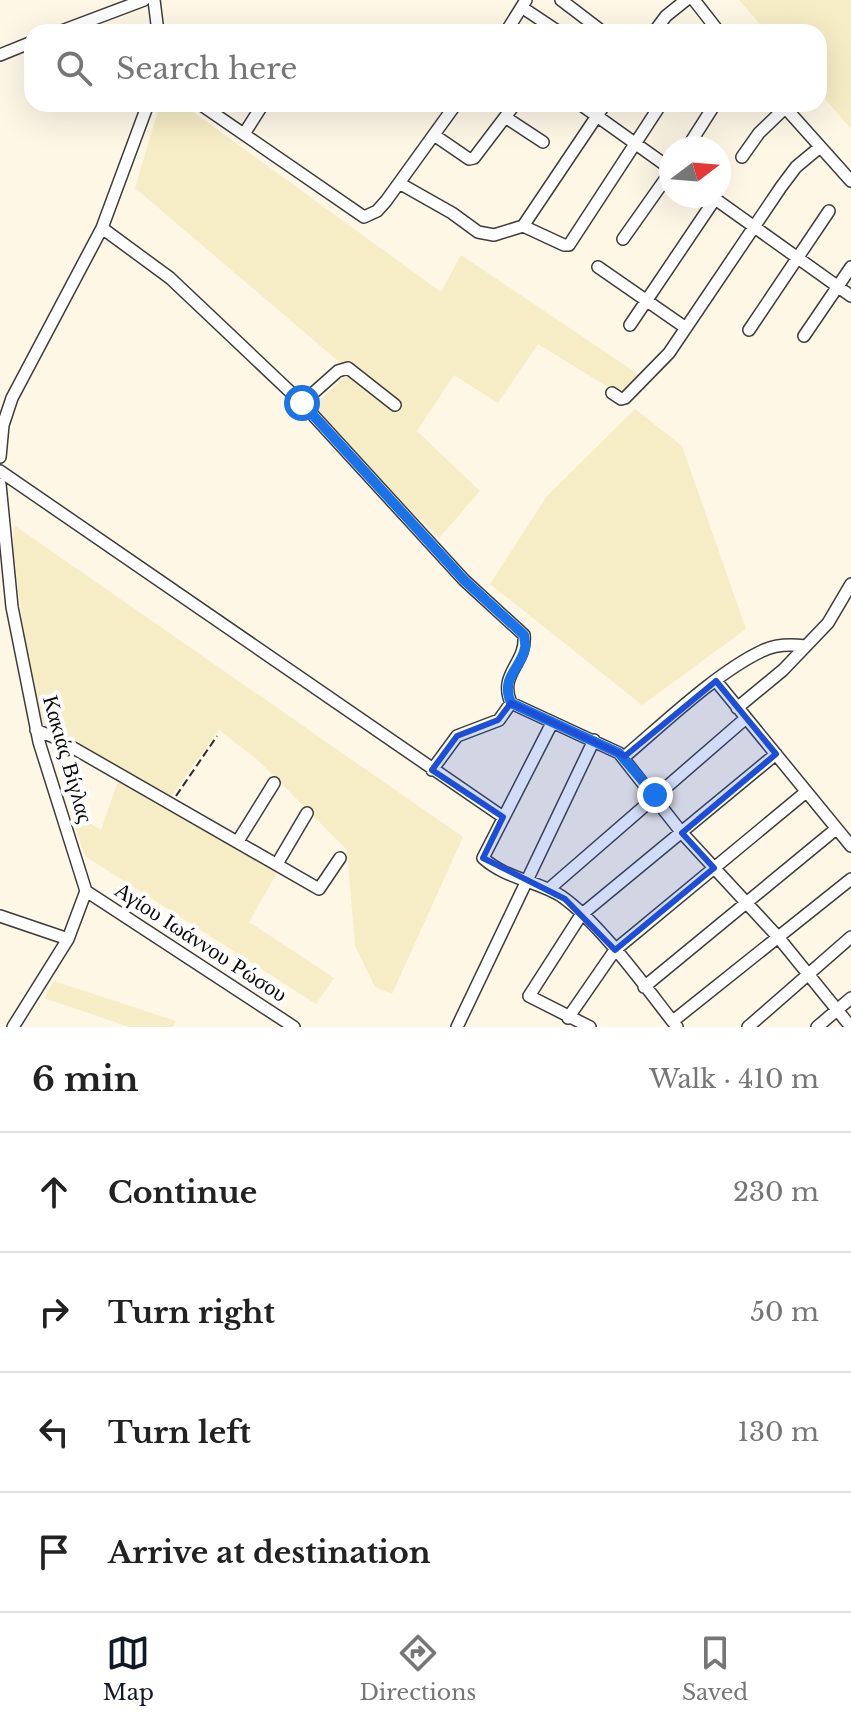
<!DOCTYPE html>
<meta charset="utf-8">
<style>
body{margin:0;font-family:"Libre Baskerville",serif;background:#f6f6f6;color:#222}
.compass{position:absolute;left:659px;top:136px;width:72px;height:72px;border-radius:50%;background:#fff;box-shadow:0 8px 32px #0002;rotate:74deg}
.stop{position:absolute;width:24px;height:24px;margin:-18px;border:6px solid #1a73e8;border-radius:50%;background:#fff}
.stop.end{background:#1a73e8;border-color:#fff;box-shadow:0 2px 8px #0008}
.list{margin:0;padding:0;list-style:none}
h2{display:flex;justify-content:space-between;align-items:center;height:104px;margin:0;padding:0 32px;font-size:34px}
h2 small{font-size:26px;font-weight:400;color:#767676}
.list li{display:grid;grid-template-columns:52px 1fr auto;gap:24px;align-items:center;box-sizing:border-box;height:120px;padding:0 32px;border-top:2px solid #e0e0e0}
.list b{display:block;font-size:30px;white-space:nowrap}
.list em{font-size:26px;font-style:normal;color:#767676}
.icon{flex:none;width:44px;height:44px;fill:none;stroke:currentColor;stroke-width:2;stroke-linecap:round;stroke-linejoin:round}
.map{position:relative;flex:none;width:851px;height:1027px;overflow:hidden}
.search{position:absolute;background:#fff;box-shadow:0 8px 32px #0002;left:24px;right:24px;top:24px;height:88px;display:flex;align-items:center;gap:20px;box-sizing:border-box;padding:0 28px;border-radius:24px;color:#767676;font-size:30px}
.sheet{height:584px;background:#fff}
nav{display:flex;justify-content:space-around;align-items:center;box-sizing:border-box;height:112px;border-top:2px solid #e0e0e0;background:#fff;font-size:22px;color:#767676}
nav a{display:grid;justify-items:center;gap:4px}
nav .on{color:#111827}
.map>svg:first-child{display:block}
</style>
<div class="map">
<svg width="851" height="1027" viewBox="0 0 851 1027">
<rect width="100%" height="100%" fill="#fff7e6"/>
<path fill="#f6ecc5" d="M739,0H851V129L819,92V32H767Z
M160,104H182L441,292L461,255L638,374L624,397L538,344L498,403L454,375L417,431L480,491L439,538L308,410L351,372L135,188Z
M635,409L682,446L746,629L642,705L490,584L547,496Z
M14,525L463,837L392,994L375,987L355,946L347,850L259,761L219,730L170,798L44,729L24,634L13,547Z
M119,778L277,873L249,922L334,978L316,1004L85,856L69,810L101,830Z
M54,981L176,1021L173,1027H129L44,998Z"/>
<g fill="none" stroke-linecap="round" stroke-linejoin="round">
<defs>
<path id="minor" d="M154,0L158,32
M561,0L603,32
M694,0L719,32
M523,8L559,32
M59,32L144,0
M506,32L526,0
M654,32L666,16L686,0
M0,55L32,42
M200,104L364,217L377,211L386,201L456,104
M580,104L671,169
M782,104L851,181
M505,117L543,142
M244,134L263,104
M434,135L469,159L474,158L515,104
M687,148L715,104
M742,157L759,133L785,108
M399,183L452,213L478,232L494,235L523,226L605,104
M711,196L851,296
M523,226L564,245H569L661,104
M102,228L170,278L302,403L464,580L524,635C527,664 498,673 511,703L619,753L682,833L778,937L851,1027
M623,239L671,171
M598,267L686,328
M630,325L715,199
M749,330L829,211
M804,336L851,267
M612,393L621,399L625,398L669,353L781,187L796,167L820,147
M302,403L338,371L348,368L395,405
M0,457L3,425L12,398L102,228L148,104
M0,471L503,817
M0,484L12,607L39,742L86,891L68,939L13,1027
M716,681L851,846
M737,708L783,670L828,623L851,584
M552,723L483,858C506,879 538,881 561,896C600,923 647,989 677,1027
M36,730L56,738L319,889L340,858
M623,758C662,725 717,672 762,651C776,644 790,644 805,646
M432,770L457,736L499,720L511,703
M238,841L274,783
M277,864L307,813
M549,889L746,718
M86,891L294,1027
M0,916L68,939
M644,987L836,829
M568,1018L615,950L806,792
M673,1021L851,879
M457,1027L594,740
M590,1027L529,996L581,915L776,754
M748,1027L851,937
M817,1027L851,998"/>
</defs>
<use href="#minor" stroke="#3d3d3d" stroke-width="14"/>
<path stroke="#2c2c2c" stroke-width="2" stroke-dasharray="8 4" stroke-linecap="butt" d="M176,796L217,736"/>
<use href="#minor" stroke="#fff" stroke-width="11"/>
</g>
<g fill="none" stroke-linecap="round" stroke-linejoin="round">
<path stroke="#1a73e8" stroke-width="10" d="M302,403L464,580L524,635C524,636 526,647 525,648C521,669 500,677 511,703L619,753L655,795"/>
</g>
<path fill="#1d4ed8" fill-opacity="0.2" stroke="#1d4ed8" stroke-width="6" stroke-linejoin="round" d="M716,681L776,754L682,833L714,868L615,950L565,899L483,858L503,817L432,770L457,736L498,720L511,703L625,756Z"/>
<g text-anchor="middle" dominant-baseline="central" stroke-width="8" stroke-linejoin="round" paint-order="stroke">
<g font-size="22" fill="#0a0a0a" stroke="#fff">
<text transform="translate(68 759) rotate(74)">Κακιάς Βίγλας</text>
<text transform="translate(201 942) rotate(33)">Αγίου Ιωάννου Ρώσου</text>
</g>
</g>
</svg>
<svg class="compass" viewBox="-18 -18 36 36"><path d="M0-13l5 13h-10z" fill="#e53935"/><path d="M0 13l5-13h-10z" fill="#767676"/></svg>
<div class="stop" style="left:302px;top:403px"></div>
<div class="stop end" style="left:655px;top:795px"></div>
<div class="search"><svg class="icon" aria-label="search" viewBox="0 0 24 24"><circle cx="10" cy="10" r="6"/><path d="M15 15l6 6"/></svg>Search here</div>
</div>
<section class="sheet">
<h2>6 min<small>Walk · 410 m</small></h2>
<ul class="list">
<li><svg class="icon" aria-label="ahead" viewBox="0 0 24 24"><path d="M12 20V5M6 11l6-6 6 6"/></svg><div><b>Continue</b></div><em>230 m</em></li>
<li><svg class="icon" aria-label="right" viewBox="0 0 24 24"><path d="M7 20v-9h11M14 6l5 5-5 5"/></svg><div><b>Turn right</b></div><em>50 m</em></li>
<li><svg class="icon" aria-label="left" viewBox="0 0 24 24"><path d="M17 20v-9H6M10 6l-5 5 5 5"/></svg><div><b>Turn left</b></div><em>130 m</em></li>
<li><svg class="icon" aria-label="arrive" viewBox="0 0 24 24"><path d="M6 21V4h12l-3 4 3 4H6"/></svg><div><b>Arrive at destination</b></div></li>
</ul>
</section>
<nav>
<a class="on"><svg class="icon" aria-label="map" viewBox="0 0 24 24"><path d="M3 6l6-2 6 2 6-2v14l-6 2-6-2-6 2zM9 4v14M15 6v14"/></svg>Map</a>
<a><svg class="icon" aria-label="directions" viewBox="0 0 24 24"><path d="M12 3l9 9-9 9-9-9zM9 14v-3h6M13 9l2 2-2 2"/></svg>Directions</a>
<a><svg class="icon" aria-label="saved" viewBox="0 0 24 24"><path d="M7 4h10v16l-5-4-5 4z"/></svg>Saved</a>
</nav>
